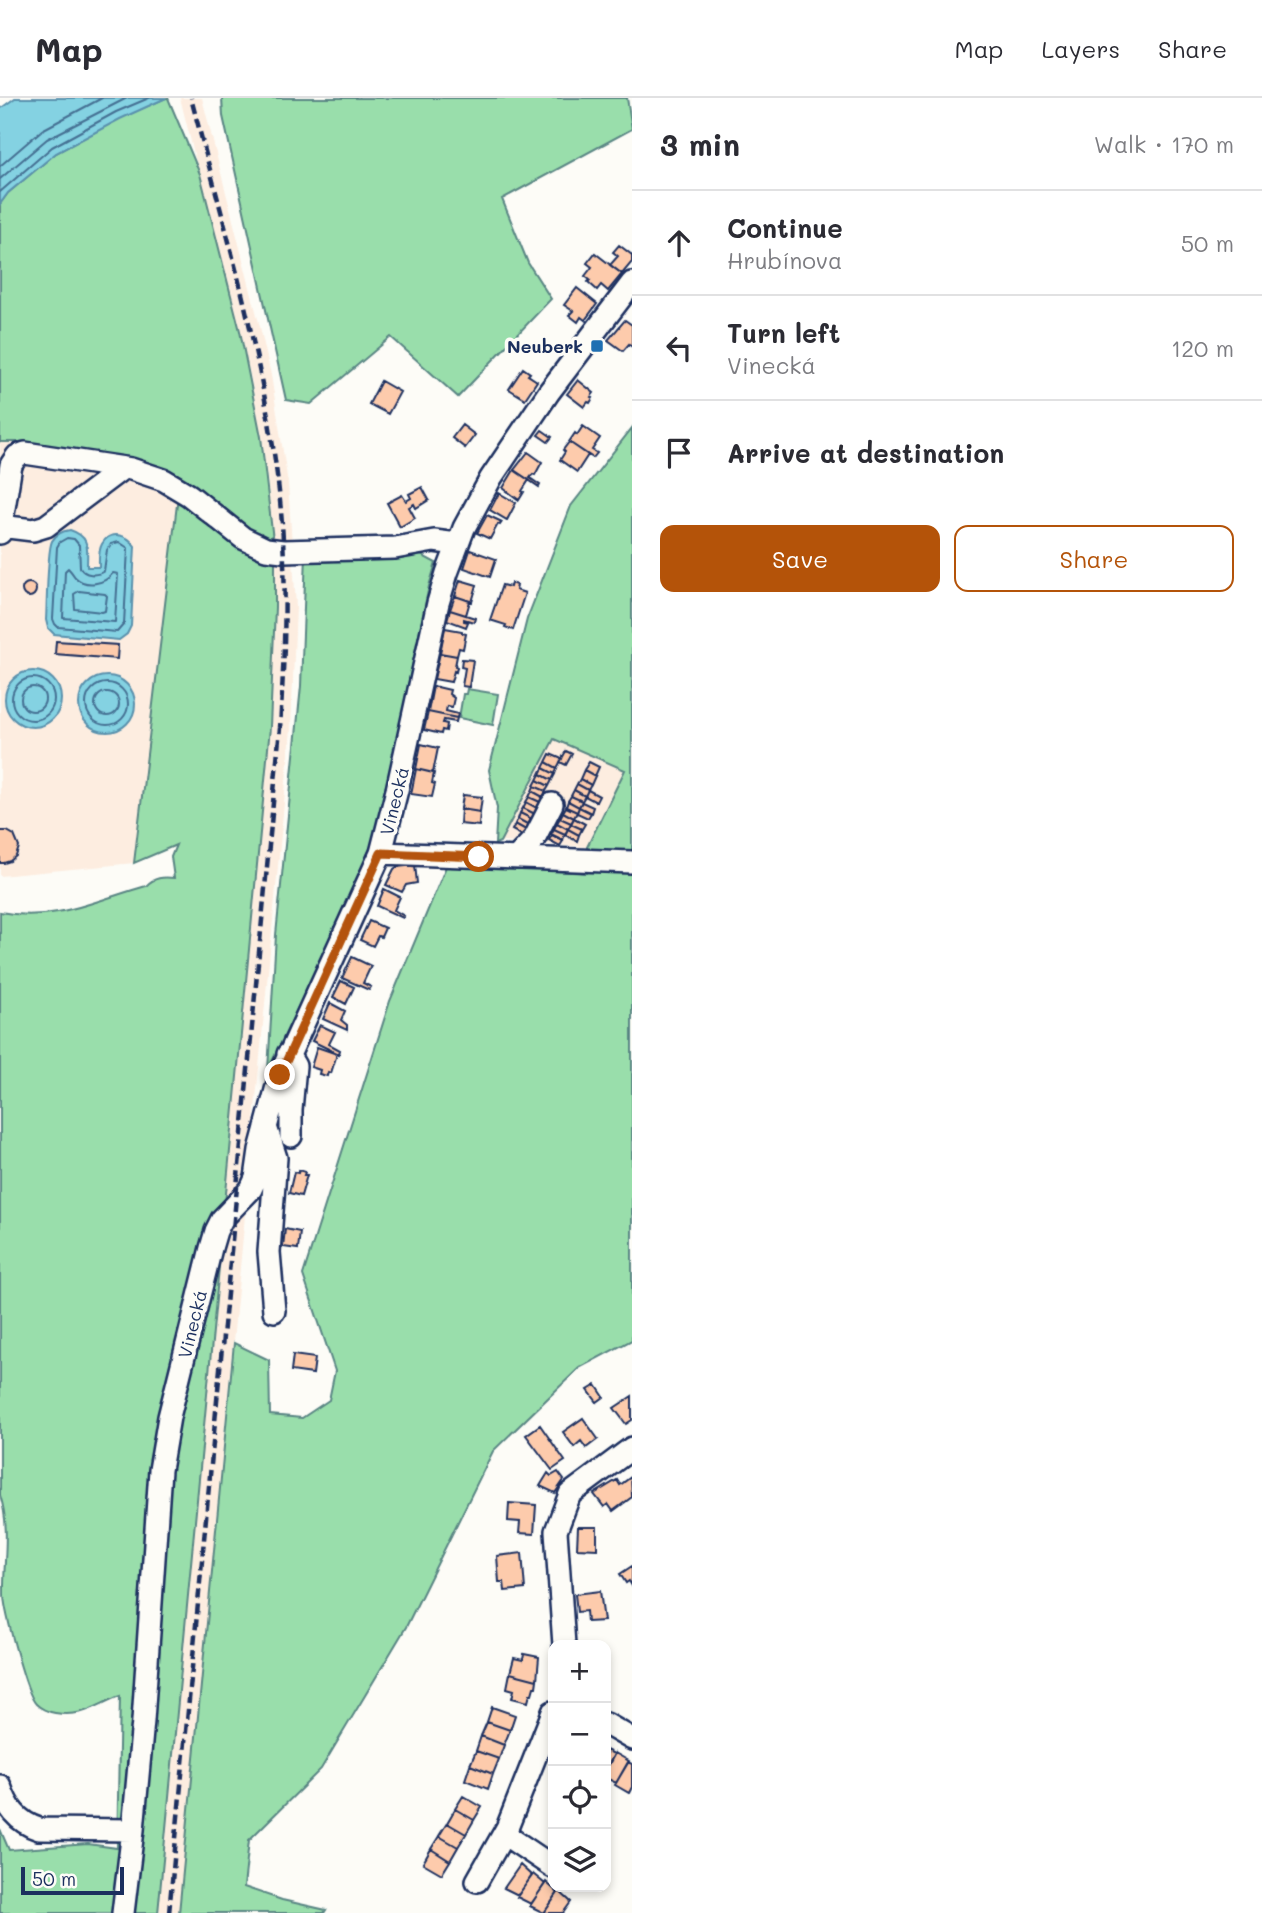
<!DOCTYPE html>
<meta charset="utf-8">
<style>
body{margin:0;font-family:Mali,sans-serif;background:#f2f2f3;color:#2b2b33}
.controls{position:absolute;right:21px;bottom:21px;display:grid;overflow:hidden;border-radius:14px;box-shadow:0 4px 10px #0003}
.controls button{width:63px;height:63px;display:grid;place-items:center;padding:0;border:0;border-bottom:2px solid #e1e1e2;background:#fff;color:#2b2b33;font:35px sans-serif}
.scale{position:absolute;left:21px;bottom:18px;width:103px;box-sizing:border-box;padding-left:7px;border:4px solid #1b2f5e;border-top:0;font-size:19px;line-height:24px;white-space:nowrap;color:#1b2f5e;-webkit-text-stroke:5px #fdfcf7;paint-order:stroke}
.stop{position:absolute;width:21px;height:21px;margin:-16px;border:5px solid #b45309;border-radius:50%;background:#fff}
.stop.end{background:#b45309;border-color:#fff;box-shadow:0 2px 7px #0008}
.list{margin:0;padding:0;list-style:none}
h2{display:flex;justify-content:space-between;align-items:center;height:91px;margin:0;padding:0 28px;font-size:30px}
h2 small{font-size:23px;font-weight:400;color:#7c7c81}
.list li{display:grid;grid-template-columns:46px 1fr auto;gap:21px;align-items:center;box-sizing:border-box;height:105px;padding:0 28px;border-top:2px solid #e1e1e2}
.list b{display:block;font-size:26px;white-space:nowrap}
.list p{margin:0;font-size:23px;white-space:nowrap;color:#7c7c81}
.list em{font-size:23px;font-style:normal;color:#7c7c81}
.actions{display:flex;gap:14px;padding:21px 28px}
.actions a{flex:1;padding:16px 0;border:2px solid #b45309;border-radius:14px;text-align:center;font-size:24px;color:#b45309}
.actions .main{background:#b45309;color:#fff}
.icon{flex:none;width:38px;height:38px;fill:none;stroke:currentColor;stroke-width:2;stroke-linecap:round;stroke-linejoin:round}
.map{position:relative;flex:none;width:632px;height:1815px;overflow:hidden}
header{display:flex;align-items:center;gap:42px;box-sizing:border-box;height:98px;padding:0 35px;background:#fff;border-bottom:2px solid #e1e1e2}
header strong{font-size:33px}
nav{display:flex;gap:38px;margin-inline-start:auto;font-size:24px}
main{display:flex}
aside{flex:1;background:#fff}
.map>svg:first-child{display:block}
</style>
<header>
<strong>Map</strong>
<nav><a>Map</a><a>Layers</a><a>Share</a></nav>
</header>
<main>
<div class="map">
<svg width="632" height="1815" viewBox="0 0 632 1815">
<rect width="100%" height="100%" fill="#fdfcf7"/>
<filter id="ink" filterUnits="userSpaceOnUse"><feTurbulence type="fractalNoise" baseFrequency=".0143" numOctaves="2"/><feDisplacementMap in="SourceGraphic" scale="14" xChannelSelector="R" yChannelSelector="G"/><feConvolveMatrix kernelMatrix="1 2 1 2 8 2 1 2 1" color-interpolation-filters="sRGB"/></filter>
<g filter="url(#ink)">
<path fill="#fdede0" d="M180,0H202L260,229L271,277L288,385L296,509L291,631L179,1815H158L270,629L275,509L268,387L251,281Z
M0,344H24L150,365L180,381L134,765L0,778Z
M554,640L626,672L587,749L500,744Z"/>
<path fill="#99deab" stroke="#5a8684" stroke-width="2" d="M166,0H168L200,76L240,233L261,339L275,459V509L270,629L158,1815H0V1731L9,1752L88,1746L117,1750L120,1598C97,1606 84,1620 55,1615C48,1614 40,1610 36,1606C26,1596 5,1514 4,1498C3,1464 11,1431 0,1397V814C54,825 96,802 146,788C154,779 163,779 174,780L171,759L176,747L134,765L180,381L150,365L24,344H0V106L8,95L56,55L120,20Z
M222,0H627L632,31L502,101L528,165L551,201L458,299L391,239L311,306L286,302L223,18Z
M632,330V1242L579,1270L493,1353L406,1529L321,1671L249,1742L244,1789L282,1802L326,1812L324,1815H179L234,1245L269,1262L270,1317L302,1320L329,1302L335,1273L303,1177L390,903L447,766L587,775V749L625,672L554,641L500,744L495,746L497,710L489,672L527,521L571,408Z
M306,457L357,460L421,457L436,465L429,488L378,731L347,806L268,972L276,837L301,588Z
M467,591L498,596L493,627L459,620L463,596H466Z"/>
<path fill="#84d2e2" stroke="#5a91ad" stroke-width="2" d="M15,0H166L120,21L56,55L8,95L0,106V11Z
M70,432C91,439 87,451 87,469H99C99,462 98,453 102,446C110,432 127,436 135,448L131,528L127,536L119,542L54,536L48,530L46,522C47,507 47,453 52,443C56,436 62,433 70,432Z
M5 601a28 28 0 1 1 56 0a28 28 0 1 1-56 0Z
M79 606a28 28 0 1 1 56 0a28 28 0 1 1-56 0Z"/>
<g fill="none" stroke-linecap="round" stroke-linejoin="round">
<path stroke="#457093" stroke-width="2" d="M0,68L42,32L102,0
M0,81L47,41L127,0
M0,94L52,49L116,14L149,0
M67,440L74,441L79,447L80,469C84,478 97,478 104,473L107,452L111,446L119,444L128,450L124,526L117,534L58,529L55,526L53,521L57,449L60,444Z
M68,470C71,473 73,476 75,479C86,490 105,486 113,475L118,476L115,524L63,520L65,473Z
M79,493L105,496L107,498L105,513L102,514L75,511L74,496Z
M12 601a21 21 0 1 1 42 0a21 21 0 1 1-42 0Z
M86 606a21 21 0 1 1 42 0a21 21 0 1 1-42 0Z
M21 601a12 12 0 1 1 24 0a12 12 0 1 1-24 0Z
M95 606a12 12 0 1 1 24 0a12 12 0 1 1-24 0Z"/>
</g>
<path fill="#fdcbac" stroke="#1b2f5e" stroke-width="2" d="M619,147L632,157V164L622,176L610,167L618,158L613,154Z
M595,155L622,176L608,193L601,187L597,192L588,184L590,182L585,178L592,169L587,165Z
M577,190L597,206L585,222L581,219L578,224L569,217L573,213L564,207Z
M625,222L632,227V246L631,248L629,246L623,253L608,242Z
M523,270L530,275L528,277L537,283L525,301L509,291Z
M578,282L594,295L591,299L593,300L590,305L588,304L584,309L567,296Z
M381,283L400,294L388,316L369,306Z
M462,327L475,337L465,350L452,340Z
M583,328L600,340L592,352L597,355L593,360L569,344L575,335L577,337Z
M542,332L552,339L548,344L538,337Z
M569,344L588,357L577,374L560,362L565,354L563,352Z
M528,354L542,364L535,377L533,376L530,380L540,387L539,389L514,372Z
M514,372L529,382L522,393L524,394L519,402L503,390Z
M422,389L429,402L416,410L414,406L409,409L415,420L400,429L387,405L402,397L406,403L411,400L409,396Z
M499,395L516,405L507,422L490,412Z
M487,417L502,424L500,427L498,426L490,441L477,435Z
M470,452L496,461L490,479L464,470Z
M460,482L477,487L472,504L455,498Z
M22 492a7 7 0 1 1 14 0a7 7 0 1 1-14 0Z
M511,485L517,487L516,492L525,495L513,532L505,529L506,527L490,522L502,487L510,489Z
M455,498L470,503L466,517L450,512Z
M450,512L475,520L474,524L464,521V523L468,524L466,529L447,522Z
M445,530L462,533V535L466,536L463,551L459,550L457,558L440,555Z
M56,543L118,547L117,561L55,556Z
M440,555L457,558L455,568L457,569L456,574L454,573L451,584L434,581Z
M462,561L473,562L469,589L462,588L465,570L461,569Z
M433,588L450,592L449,596L454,600L452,609L447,608L446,613L458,616L457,620L428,614Z
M428,614L457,620L456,624L444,622L443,625L447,626L446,633L442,632L441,636L424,632Z
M421,646L438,650L433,675L416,671Z
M566,653L572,656L566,667L560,664Z
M550,656L562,661L557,670L546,664Z
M546,664L557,670L555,676L543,670Z
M589,664L599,669L595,678L584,672Z
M543,670L555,676L552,682L540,676Z
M416,671L434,675L432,685L435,686L432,699L411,696Z
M584,672L595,678L591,687L580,681Z
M540,676L552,682L549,688L537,682Z
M580,681L591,687L588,692L577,686Z
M537,682L549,688L546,693L534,688Z
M577,686L588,692L585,698L574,692Z
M534,688L546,693L543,699L532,693Z
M574,692L585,698L582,703L571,698Z
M588,692L599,698L596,704L585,698Z
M532,693L543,699L540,704L529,699Z
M463,697L482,699L480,714L461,711Z
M571,698L582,703L579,709L568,703Z
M529,699L540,704L537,710L526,704Z
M568,703L579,709L577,714L566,709Z
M526,704L537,710L535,716L523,710Z
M582,704L593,709L591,715L579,709Z
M566,709L577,714L574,720L563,714Z
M579,709L591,715L588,720L577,715Z
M523,710L535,716L532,721L520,715Z
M461,711L480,714L479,728L460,726Z
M563,714L574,720L571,725L560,720Z
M520,715L532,721L529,727L518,721Z
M560,720L571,725L568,731L557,725Z
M574,720L585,726L582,731L571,726Z
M518,721L529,727L526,732L515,726Z
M557,725L568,731L565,736L554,731Z
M515,726L526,732L523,738L512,732Z
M571,726L582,731L579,737L568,731Z
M554,731L565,736L563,742L551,736Z
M568,731L579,737L577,743L565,737Z
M0,733H7L14,737L19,749L16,758L10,763L4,765H0Z
M552,737L563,743L560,748L549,742Z
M415,767L417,785L406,787L402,794L386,787L394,771L397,769Z
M384,791L400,799L394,812L404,818L403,820L377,808Z
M369,823L385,830L381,839L378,838L373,848L360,842Z
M352,859L371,868L363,885L371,889L369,892L342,880Z
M341,883L354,889L346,906L333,899Z
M330,905L345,913L341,922L347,927V932L323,921Z
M320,927L335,934L329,946L340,952L339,956L312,943Z
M317,949L337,956L331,975L328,974L327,978L319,976L320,972L311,969Z
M299,1072L305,1074L304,1077H307L301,1098L289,1095L294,1074L298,1075Z
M285,1131L300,1134L298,1151L283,1149Z
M293,1257L315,1260L313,1276L291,1273Z
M596,1287L604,1299L597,1304L588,1292Z
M632,1298V1322L626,1326L614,1310Z
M583,1320L598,1341L586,1350L581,1343L574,1349L563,1334Z
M540,1327L565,1363L552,1372L526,1337Z
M558,1374L564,1382L555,1395L540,1388L548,1375L551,1378Z
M631,1379L632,1399L613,1413L608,1406L604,1409L594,1396L617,1382L620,1387Z
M509,1405L536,1407L534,1436L519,1435L520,1424L508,1423Z
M578,1429H597V1451L577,1450Z
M522,1455L525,1491L505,1493L504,1484H499L497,1458Z
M632,1468V1488L629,1483L626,1485L620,1476Z
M600,1493L604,1523L587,1524L586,1513L577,1514L575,1496Z
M524,1556L539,1559L537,1582L510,1575L514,1560L523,1562Z
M510,1575L537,1582L536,1589H534L532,1596H530L528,1604L512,1600L514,1592L507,1590Z
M492,1609L515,1617L510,1632L487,1624Z
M487,1624L510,1632L504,1647L481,1638Z
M481,1638L504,1647L499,1661L476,1653Z
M606,1652L614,1656L606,1672Z
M476,1653L499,1661L493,1676L470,1667Z
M615,1655L629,1663L616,1685L606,1680V1672Z
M628,1664L632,1666V1689L629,1695L615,1687Z
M470,1667L493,1676L488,1691L465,1682Z
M463,1698L482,1709L474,1722L455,1711Z
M455,1711L474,1722L466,1736L447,1725Z
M447,1725L466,1736L458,1749L439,1738Z
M439,1738L458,1749L450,1763L431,1751Z
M431,1751L450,1763L442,1776L423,1765Z
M520,1767L532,1778L518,1797L504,1790Z
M533,1776L545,1786L531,1806L517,1799Z
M546,1784L558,1795L544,1815L530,1808Z
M559,1793L571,1804L563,1815H544Z"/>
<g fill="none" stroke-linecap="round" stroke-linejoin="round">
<defs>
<path id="minor" d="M0,428L33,432L46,428L123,370
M0,435L11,367L17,358L25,355L131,371L164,382L189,397L243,440L266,451L283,453L395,450L434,443L457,446
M381,755L632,764
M516,760L534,741L552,706
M288,956L295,968L291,1012V1038
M266,1029L276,1060L269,1154L274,1213
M564,1547L556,1433L570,1396L632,1350
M606,1626L632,1641
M0,1688C7,1709 17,1724 39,1731L133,1732
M504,1736L553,1769
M477,1783L507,1730L553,1614
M123,1815L133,1732L143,1623L160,1372L169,1319L211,1150L216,1133L222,1121L251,1091L256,1080L260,1052L280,977L381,755L397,692L438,505L447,475L464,430L491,380L549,294L632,185"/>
</defs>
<use href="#minor" stroke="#1b2f5e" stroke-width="26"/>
<use href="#minor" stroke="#fdfcf7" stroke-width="21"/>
<path stroke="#1b2f5e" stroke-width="4.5" stroke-dasharray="10 5" stroke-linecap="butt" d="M169,1815L280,630C285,548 288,466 278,385C262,254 224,127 191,0"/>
</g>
</g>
<g fill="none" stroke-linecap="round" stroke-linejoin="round" filter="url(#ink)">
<path stroke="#b45309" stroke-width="9" d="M280,977L381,755L479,759"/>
</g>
<rect fill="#1f6fb2" stroke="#fdfcf7" stroke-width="2.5" x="590" y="241" width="14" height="14" rx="3.5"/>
<g text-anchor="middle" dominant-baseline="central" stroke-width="7" stroke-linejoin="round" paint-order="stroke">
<g font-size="18" font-weight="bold" fill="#1b2f5e" stroke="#fdfcf7" text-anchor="end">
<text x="583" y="248">Neuberk</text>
</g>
<g font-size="18" fill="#1b2f5e" stroke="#fdfcf7">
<text transform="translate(394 703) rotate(-76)">Vinecká</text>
<text transform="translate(192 1226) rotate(-76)">Vinecká</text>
</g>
</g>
</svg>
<div class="controls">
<button>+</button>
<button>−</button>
<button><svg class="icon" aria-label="locate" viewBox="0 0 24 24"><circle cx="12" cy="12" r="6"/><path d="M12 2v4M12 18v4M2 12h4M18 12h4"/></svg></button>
<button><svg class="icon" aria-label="layers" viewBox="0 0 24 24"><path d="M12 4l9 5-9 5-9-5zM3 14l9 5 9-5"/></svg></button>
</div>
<div class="scale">50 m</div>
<div class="stop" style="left:479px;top:759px"></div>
<div class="stop end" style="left:280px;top:977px"></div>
</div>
<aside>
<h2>3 min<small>Walk · 170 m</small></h2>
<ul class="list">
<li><svg class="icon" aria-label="ahead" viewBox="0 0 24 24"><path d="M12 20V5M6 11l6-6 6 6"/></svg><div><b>Continue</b><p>Hrubínova</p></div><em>50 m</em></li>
<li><svg class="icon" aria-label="left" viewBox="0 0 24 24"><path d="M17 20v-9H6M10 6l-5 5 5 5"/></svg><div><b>Turn left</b><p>Vinecká</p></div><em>120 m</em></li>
<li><svg class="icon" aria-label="arrive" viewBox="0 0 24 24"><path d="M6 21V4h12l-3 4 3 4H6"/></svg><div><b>Arrive at destination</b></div></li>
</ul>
<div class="actions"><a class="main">Save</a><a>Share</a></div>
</aside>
</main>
